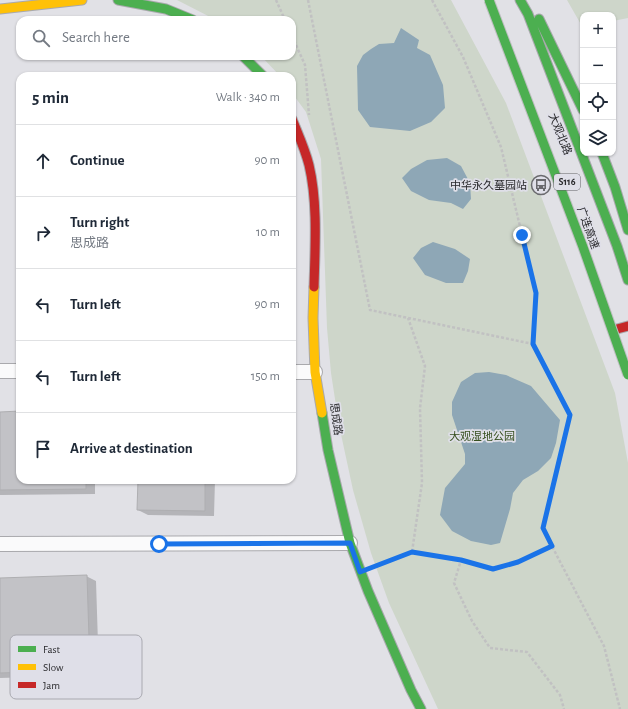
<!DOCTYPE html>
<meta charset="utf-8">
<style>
body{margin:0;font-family:"Alegreya Sans","Noto Sans SC",sans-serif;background:#f2f2f3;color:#1f2937}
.controls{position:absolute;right:12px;top:12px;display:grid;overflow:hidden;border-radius:8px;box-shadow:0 1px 3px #0004}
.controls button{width:36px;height:36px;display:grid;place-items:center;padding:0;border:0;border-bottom:1px solid #e0e1e3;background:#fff;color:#1f2937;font:20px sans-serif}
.stop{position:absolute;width:12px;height:12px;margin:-9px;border:3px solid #1a73e8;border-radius:50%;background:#fff}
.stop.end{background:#1a73e8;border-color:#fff;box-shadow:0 1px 4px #0008}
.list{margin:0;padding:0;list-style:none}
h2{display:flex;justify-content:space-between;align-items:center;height:52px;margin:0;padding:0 16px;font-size:17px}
h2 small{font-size:13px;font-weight:400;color:#747a83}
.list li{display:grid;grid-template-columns:26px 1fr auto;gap:12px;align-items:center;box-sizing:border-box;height:72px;padding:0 16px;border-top:1px solid #e0e1e3}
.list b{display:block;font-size:15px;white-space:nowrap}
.list p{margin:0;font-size:13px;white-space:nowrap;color:#747a83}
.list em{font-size:13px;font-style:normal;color:#747a83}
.icon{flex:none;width:22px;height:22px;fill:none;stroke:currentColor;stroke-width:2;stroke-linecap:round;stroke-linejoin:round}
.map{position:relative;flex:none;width:628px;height:709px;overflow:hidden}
.search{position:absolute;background:#fff;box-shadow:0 1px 3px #0004;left:16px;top:16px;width:280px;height:44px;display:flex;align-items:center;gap:10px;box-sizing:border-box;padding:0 14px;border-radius:12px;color:#747a83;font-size:15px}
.panel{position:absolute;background:#fff;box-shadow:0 1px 3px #0004;left:16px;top:72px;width:280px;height:412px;border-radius:12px}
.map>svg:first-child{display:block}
</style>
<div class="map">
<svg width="628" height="709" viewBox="0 0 628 709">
<rect width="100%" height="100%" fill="#e1e1e6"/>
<path fill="#ced6ca" d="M177,0H451L506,103L615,393L628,463V709H438L389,603L371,553L353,490L339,425L331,373L327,328L321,159L306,112L292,93V76H280L261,56H292V20H216Z
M567,0H628V18L613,21V15H583V28Z"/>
<path fill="#8ea7b6" d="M401,28L419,40L417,48L430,55L443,85L445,108L431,122L410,131L370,127L358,110L357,66L363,55L371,49L379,44L394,43Z
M447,158L461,166L470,183L471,199L463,209L451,203L429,200L411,191L402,178L411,169L427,160Z
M433,242L455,249L470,259L468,271L463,283H446L425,275L413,258L421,248Z
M489,372L506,375L531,386L560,420L556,443L551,458L538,471L523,480L513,493L510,509L500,543L491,545L471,541L452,531L440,515L445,488L465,464V454L452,415V402L461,382L475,373Z"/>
<path fill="#0003" d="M20,412V480H95V494L0,495V413Z
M139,480H215L214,516L148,515L138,510Z
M86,576L96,581L99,675L0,678V579Z"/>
<path fill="#c2c2c6" stroke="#aeaeb1" d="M20,411V480H86V489L0,490V412Z
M138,480H205V511L137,510Z
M87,575L90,670L0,673V578Z"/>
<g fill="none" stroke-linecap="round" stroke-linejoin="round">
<defs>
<path id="street" d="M0,371H20
M292,372H315
M0,544L350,543"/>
<path id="fast" d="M118,0L166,9L193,20
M520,0L528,14L617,246L628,280
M539,19L583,110
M243,56L263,76
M602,153L615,187L628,230
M322,413L328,450L350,543L368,591L411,690L421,709"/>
<path id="slow" d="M0,9L82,0
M314,287L313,318L315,372L322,413"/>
<path id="jam" d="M292,119C298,134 305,149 309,165C318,203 315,248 314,287
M617,329L628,326"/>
</defs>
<use href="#street" stroke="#a9a9ad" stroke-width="16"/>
<use href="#fast" stroke="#a9a9ad" stroke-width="11"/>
<use href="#slow" stroke="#a9a9ad" stroke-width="11"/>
<use href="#jam" stroke="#a9a9ad" stroke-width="11"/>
<path stroke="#c1c1c2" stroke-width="2.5" stroke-dasharray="3 2" stroke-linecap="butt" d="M276,0L285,20
M308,0L370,310L533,344L570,415L543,529L604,646L620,709
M432,0L463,57L501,147L536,293L533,344
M292,36L305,65L309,115
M552,547L518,562L493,569L461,560L454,583L472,621L490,648L527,652L560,695L564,709
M412,552L461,560
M375,566L412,552L422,483L420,408L425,366L408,318"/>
<use href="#street" stroke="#fafafb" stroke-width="14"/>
<use href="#fast" stroke="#4caf50" stroke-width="9"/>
<use href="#slow" stroke="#ffc107" stroke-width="9"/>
<use href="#jam" stroke="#c62828" stroke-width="9"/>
<defs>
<path id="fast-bridge" d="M489,0L583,247L628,375"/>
</defs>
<use href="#fast-bridge" stroke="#bebec0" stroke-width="11" stroke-linecap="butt"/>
<use href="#fast-bridge" stroke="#4caf50" stroke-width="9"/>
</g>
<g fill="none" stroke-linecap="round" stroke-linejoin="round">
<path stroke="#1a73e8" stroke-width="5" d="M159,544L350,543L360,572L412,552L461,560L493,569L518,562L552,546L543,528L570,415L533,344L536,293L522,235"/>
</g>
<defs>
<symbol id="bus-ring" viewBox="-11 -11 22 22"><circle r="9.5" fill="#dfdfe8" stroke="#6a6a6e" stroke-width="1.5"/><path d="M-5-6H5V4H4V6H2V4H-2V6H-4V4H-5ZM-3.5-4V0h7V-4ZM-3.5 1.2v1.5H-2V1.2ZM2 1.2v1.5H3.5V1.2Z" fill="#6a6a6e"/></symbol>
</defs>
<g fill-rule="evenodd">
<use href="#bus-ring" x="530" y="174" width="22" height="22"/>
</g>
<g text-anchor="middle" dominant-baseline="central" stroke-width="3.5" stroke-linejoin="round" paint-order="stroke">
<rect fill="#dfdfe8" stroke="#606065" stroke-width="1" x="554" y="174" width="26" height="16" rx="3"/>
<g font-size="10" font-weight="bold" fill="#2a2a2d">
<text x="567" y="182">S116</text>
</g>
<g font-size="11" fill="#2a2a2d" stroke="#dfdfe8">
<text transform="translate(560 134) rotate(68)">大观北路</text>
<text transform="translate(588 228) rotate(70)">广连高速</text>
<text transform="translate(336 419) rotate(82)">思成路</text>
</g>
<g font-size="11" fill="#2a2a2d" stroke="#dfdfe8" text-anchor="end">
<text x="527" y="185">中华永久墓园站</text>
</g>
<g font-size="11" fill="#354e1e" stroke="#dfdfe8">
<text x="482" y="436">大观湿地公园</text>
</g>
</g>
<rect x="10" y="635" width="132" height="64" rx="6" fill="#dfdfe8" stroke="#a9a9b0" stroke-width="1"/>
<rect x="18" y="646" width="18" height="6" fill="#4caf50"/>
<rect x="18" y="664" width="18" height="6" fill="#ffc107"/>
<rect x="18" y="682" width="18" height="6" fill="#c62828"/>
<g font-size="11" fill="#2a2a2d">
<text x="43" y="653">Fast</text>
<text x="43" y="671">Slow</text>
<text x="43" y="689">Jam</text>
</g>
</svg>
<div class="controls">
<button>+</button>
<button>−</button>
<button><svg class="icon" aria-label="locate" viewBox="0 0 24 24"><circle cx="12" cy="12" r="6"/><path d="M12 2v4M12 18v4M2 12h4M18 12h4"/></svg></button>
<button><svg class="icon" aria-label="layers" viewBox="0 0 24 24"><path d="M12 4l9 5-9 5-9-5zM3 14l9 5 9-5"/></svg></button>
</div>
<div class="stop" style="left:159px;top:544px"></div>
<div class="stop end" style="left:522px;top:235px"></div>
<div class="search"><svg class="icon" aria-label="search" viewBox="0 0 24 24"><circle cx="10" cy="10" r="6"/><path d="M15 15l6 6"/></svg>Search here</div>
<section class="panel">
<h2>5 min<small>Walk · 340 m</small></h2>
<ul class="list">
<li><svg class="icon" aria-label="ahead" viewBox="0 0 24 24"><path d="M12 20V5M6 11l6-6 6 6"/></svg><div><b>Continue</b></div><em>90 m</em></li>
<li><svg class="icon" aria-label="right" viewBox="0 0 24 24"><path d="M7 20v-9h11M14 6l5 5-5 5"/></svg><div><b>Turn right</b><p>思成路</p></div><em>10 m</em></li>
<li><svg class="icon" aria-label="left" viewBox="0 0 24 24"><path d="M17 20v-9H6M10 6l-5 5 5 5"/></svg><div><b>Turn left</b></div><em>90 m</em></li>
<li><svg class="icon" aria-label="left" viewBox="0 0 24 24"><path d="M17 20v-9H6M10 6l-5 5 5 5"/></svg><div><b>Turn left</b></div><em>150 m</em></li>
<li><svg class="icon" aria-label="arrive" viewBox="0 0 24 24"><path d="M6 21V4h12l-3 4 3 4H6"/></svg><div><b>Arrive at destination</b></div></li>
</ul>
</section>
</div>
